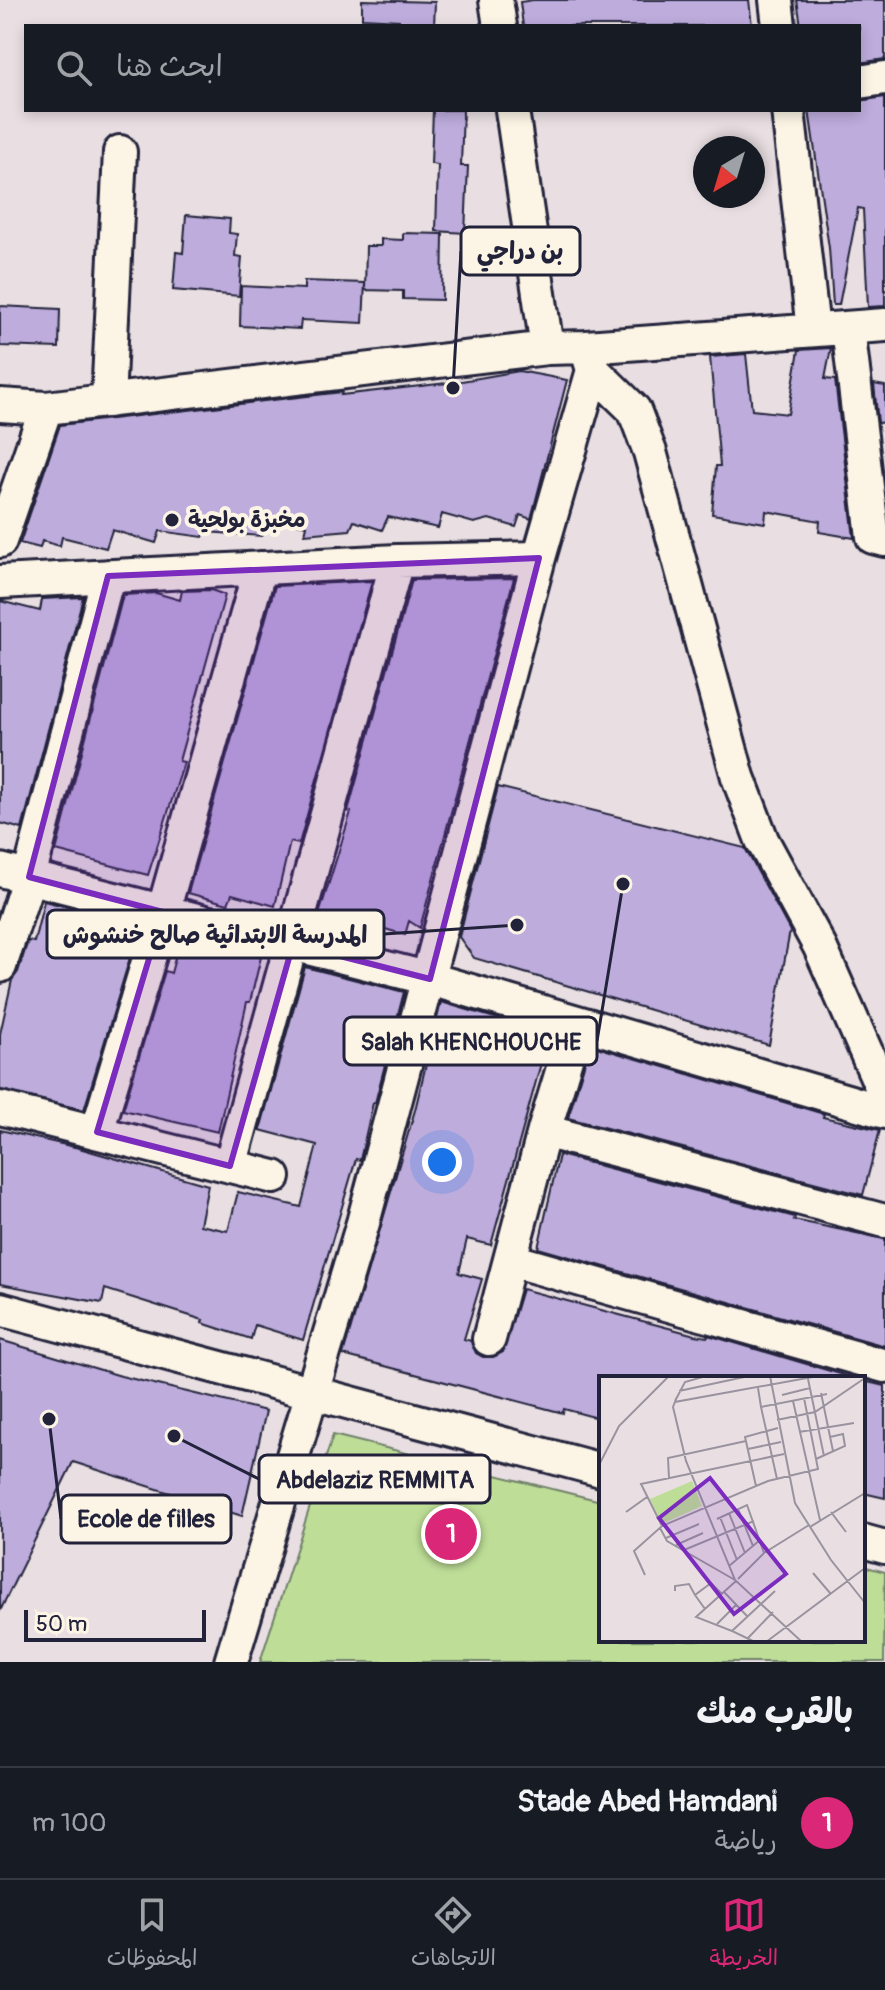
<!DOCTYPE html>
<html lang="ar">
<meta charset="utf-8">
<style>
body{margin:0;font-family:Pangolin,"Playpen Sans Arabic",sans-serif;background:#242831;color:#f1f3f6;direction:rtl}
.compass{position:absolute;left:693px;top:136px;width:72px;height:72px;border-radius:50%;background:#171b24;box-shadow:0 4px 12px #0003;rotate:218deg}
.scale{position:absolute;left:24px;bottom:20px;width:182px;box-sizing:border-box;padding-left:8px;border:4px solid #22223b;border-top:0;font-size:22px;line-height:28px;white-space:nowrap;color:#22223b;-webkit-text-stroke:6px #fcf5e5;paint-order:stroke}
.you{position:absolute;left:442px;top:1162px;width:28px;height:28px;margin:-20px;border:6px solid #fff;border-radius:50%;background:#1a73e8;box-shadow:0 0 0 12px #1a73e833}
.badge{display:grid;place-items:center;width:52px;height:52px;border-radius:50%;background:#db2777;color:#fff;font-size:26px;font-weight:700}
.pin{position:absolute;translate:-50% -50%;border:4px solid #fff;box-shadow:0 2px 8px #0006}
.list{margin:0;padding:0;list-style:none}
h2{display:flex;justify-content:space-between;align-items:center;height:104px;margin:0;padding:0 32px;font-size:34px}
h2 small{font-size:26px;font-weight:400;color:#9ea1a6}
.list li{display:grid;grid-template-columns:52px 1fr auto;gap:24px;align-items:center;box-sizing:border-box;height:112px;padding:0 32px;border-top:2px solid #363941}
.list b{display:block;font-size:30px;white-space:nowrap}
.list p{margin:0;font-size:26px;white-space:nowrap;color:#9ea1a6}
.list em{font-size:26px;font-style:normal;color:#9ea1a6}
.icon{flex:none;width:44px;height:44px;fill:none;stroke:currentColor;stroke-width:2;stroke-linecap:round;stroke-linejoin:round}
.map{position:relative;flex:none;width:885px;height:1662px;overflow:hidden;direction:ltr}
.search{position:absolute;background:#171b24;box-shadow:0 4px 12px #0003;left:24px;right:24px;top:24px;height:88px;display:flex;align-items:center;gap:20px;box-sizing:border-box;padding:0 28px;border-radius:0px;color:#9ea1a6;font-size:30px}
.sheet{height:216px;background:#171b24}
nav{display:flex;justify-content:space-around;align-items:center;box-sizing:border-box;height:112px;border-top:2px solid #363941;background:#171b24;font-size:22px;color:#9ea1a6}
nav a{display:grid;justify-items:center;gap:4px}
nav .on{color:#db2777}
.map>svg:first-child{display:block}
</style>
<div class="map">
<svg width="885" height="1662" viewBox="0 0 885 1662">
<rect width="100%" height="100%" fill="#e9dfe2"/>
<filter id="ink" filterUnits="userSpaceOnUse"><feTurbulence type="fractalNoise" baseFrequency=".0125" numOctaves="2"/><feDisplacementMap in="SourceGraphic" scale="16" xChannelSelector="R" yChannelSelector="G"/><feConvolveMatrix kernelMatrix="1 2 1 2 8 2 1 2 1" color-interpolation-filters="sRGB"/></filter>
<g filter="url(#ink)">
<path fill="#bede97" stroke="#708069" stroke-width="2" d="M333,1435L601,1501V1640H863V1566L885,1572L884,1662H260Z"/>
<path fill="#bdacdc" stroke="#22223b" stroke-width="2" d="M362,0L435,2L434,26H399V20L362,18Z
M533,0H749L752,26H523L520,2Z
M797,0H885V59L859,63V26H801Z
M885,97V306L868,307L863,209L858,208L839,305H833L829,248L809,110H859V101Z
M433,110H463L461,166H468L465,233L436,231L438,165L431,164Z
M186,215L230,219L229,233L237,234L235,256L242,257L239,296L173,290L176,252L183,253Z
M403,233L443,234L442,300L403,299V291L365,290L366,246H381V239L403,240Z
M304,281L365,283L363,323L301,320L300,329L240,326L241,286L304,289Z
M0,306L60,309L59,348L0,346Z
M831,348L825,379L835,380L854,538L819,532L820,521L766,511L765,523L712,514L716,466H720L710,357L746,354L752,410L788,414L799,350Z
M519,371L567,380L531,519L520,515L516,527L489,519L474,523L442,514L438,528L388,517L382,530L354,521L350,530L305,534L307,526L269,518L262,536L205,532L203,537L160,531L156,543L112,530L106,548L62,537L60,546L42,541L40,548L20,543L60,425L342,392L341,395L456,382Z
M874,384L885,386V422L878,423Z
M514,578L420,928L409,921L405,935L372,925L369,935L317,921L351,812L348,811L412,580Z
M372,581L299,844L290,842L275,906L232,894L228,904L188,893L275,586Z
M211,590L225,595L179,761L184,762L148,875L56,851L123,595L156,593L180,600L182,591Z
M83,597L22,829L0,823V601L40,611L42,599Z
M498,787L745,848L790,931L769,1045L474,958L459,937Z
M44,901L136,924L129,961L84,1110L0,1090V1034L12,980L18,972L28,941L34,942Z
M181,936L261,957L250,1002H247L218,1132L123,1110L165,971L171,973Z
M305,967L404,992L375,1103H373L360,1160L356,1159L303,1340L255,1325L251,1339L202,1323L203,1320L105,1289L102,1303L0,1284V1130L79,1148L208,1185L200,1225L228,1231L238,1192L301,1207L317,1145L260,1130Z
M441,1002L549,1034L491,1245L467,1239L459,1273L482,1279L464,1339L471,1341L476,1353L483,1357H493L503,1352L522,1289L695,1335L707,1337L708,1335L854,1378H601V1419L564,1409L563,1413L343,1355L415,1110Z
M590,1045L824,1114L823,1117L880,1130L863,1195L568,1118Z
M559,1155L795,1217L794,1220L885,1239V1346L538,1248Z
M0,1340L121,1376L266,1411L242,1516L73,1462L0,1611Z
M863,1381L885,1386V1498L863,1493Z"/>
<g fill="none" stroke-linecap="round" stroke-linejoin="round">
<defs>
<path id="minor" d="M496,0L500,26
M776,0L779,26
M859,82L885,78
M788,110L813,330
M848,328L873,537L885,540
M586,347L885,325
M593,370L634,410L650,452L738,777L762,840L820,947L885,1095
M108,401L120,152
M0,405L46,408L547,348
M0,541L46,408
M0,582L397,561L539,558
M0,870L430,979L885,1112
M0,966L29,877L108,576
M0,1108L274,1177
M544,1131L885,1221
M97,1132L163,912L260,568
M230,1166L397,561
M511,1260L885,1366
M0,1309L601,1470
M489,1339L544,1131L577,1022
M863,1541L885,1547
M231,1662L363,1223L539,558L593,370L586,347L547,348L512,110"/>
</defs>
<use href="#minor" stroke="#22223b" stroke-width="38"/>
<use href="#minor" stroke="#fcf5e5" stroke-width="32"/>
</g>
</g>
<path fill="#7b2cbf" fill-opacity="0.2" stroke="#7b2cbf" stroke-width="6" stroke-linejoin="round" d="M539,558L430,979L293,944L230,1166L97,1132L163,912L29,877L108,576Z"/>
<circle fill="#22223b" stroke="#fcf5e5" stroke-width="3" cx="172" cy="520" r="8"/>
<g text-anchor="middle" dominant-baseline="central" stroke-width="8" stroke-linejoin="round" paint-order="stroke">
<g font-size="22" font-weight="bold" fill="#22223b" stroke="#fcf5e5" text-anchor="start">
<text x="188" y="520">مخبزة بولحية</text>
</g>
</g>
<g transform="translate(599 1376)">
<rect width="266" height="266" fill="#e9dfe2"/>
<path d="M93,105L103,130L63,148L51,123Z" fill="#bede97"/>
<path fill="none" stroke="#99939f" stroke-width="2" d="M171,0L196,127L232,184L266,227M209,3L225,80M159,12L162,31L228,18M80,15L150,0M222,17L234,75M183,19L211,12M76,25L86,6L107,0M194,25L221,144M162,31L178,103M178,44L216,36L266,2M200,56L255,47M149,73L182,66M217,83L246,70L244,58L231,61M0,89L20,50L70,0M70,102L69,82L147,65M157,110L146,61L179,52M139,133L154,170M27,136L48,121M232,136L247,156M130,137L146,177M121,141L138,184M118,143L148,129L165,177M63,150L42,108L185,78M211,151L266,117M61,152L68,165L136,204M67,162L100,148M77,169L104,157M85,174L155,145M130,190L161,164M214,197L231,217M46,199L35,175L63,150L169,105L219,93L205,22M139,203L165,177L210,149M76,215V210L90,208L96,219M125,216L148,240M106,233L96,219L112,207L123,218M118,248L137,229M133,255L97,241L137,205M149,262L174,236M156,266L133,255L176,215M167,266L266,192M203,266L136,204L87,85L74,31L76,26L219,0"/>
<path fill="#7b2cbf" fill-opacity="0.15" stroke="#7b2cbf" stroke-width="4" d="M111,102L187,198L135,238L60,142Z"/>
<rect width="266" height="266" fill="none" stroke="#22223b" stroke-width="4"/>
</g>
<path fill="none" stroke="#22223b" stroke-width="3" d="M453 388L461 251M517 925L384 934M623 884L597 1041M174 1436L259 1479M49 1419L61 1519"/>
<g fill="#22223b" stroke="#fcf5e5" stroke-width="3">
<circle cx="453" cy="388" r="8"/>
<circle cx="517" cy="925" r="8"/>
<circle cx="623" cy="884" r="8"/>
<circle cx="174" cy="1436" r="8"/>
<circle cx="49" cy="1419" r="8"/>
</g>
<g fill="#fcf5e5" stroke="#22223b" stroke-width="3">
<rect x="461" y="227" width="119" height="48" rx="8"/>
<rect x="47" y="910" width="337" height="48" rx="8"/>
<rect x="344" y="1017" width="253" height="48" rx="8"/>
<rect x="259" y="1455" width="231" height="48" rx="8"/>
<rect x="61" y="1495" width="170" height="48" rx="8"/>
</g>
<g font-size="24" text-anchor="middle" font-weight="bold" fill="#22223b">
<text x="520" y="259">بن دراجي</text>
<text x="215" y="943">المدرسة الابتدائية صالح خنشوش</text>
<text x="471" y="1050">Salah KHENCHOUCHE</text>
<text x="375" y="1488">Abdelaziz REMMITA</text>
<text x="146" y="1527">Ecole de filles</text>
</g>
</svg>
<svg class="compass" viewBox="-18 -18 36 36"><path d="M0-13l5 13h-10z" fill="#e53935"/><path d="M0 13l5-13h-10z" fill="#9ea1a6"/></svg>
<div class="scale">50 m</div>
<div class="you"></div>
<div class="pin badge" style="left:451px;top:1534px">1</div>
<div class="search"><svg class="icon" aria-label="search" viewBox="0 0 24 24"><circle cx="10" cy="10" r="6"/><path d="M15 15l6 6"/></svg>ابحث هنا</div>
</div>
<section class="sheet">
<h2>بالقرب منك<small></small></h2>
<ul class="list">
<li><span class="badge">1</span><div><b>Stade Abed Hamdani</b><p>رياضة</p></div><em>100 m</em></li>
</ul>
</section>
<nav>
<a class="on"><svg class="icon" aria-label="map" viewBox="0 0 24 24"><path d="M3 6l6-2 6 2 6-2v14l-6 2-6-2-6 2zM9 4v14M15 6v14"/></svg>الخريطة</a>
<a><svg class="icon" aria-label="directions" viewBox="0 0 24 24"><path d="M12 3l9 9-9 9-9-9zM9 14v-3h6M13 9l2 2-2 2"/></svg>الاتجاهات</a>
<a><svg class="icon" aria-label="saved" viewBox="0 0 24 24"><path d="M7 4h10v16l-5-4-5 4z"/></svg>المحفوظات</a>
</nav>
